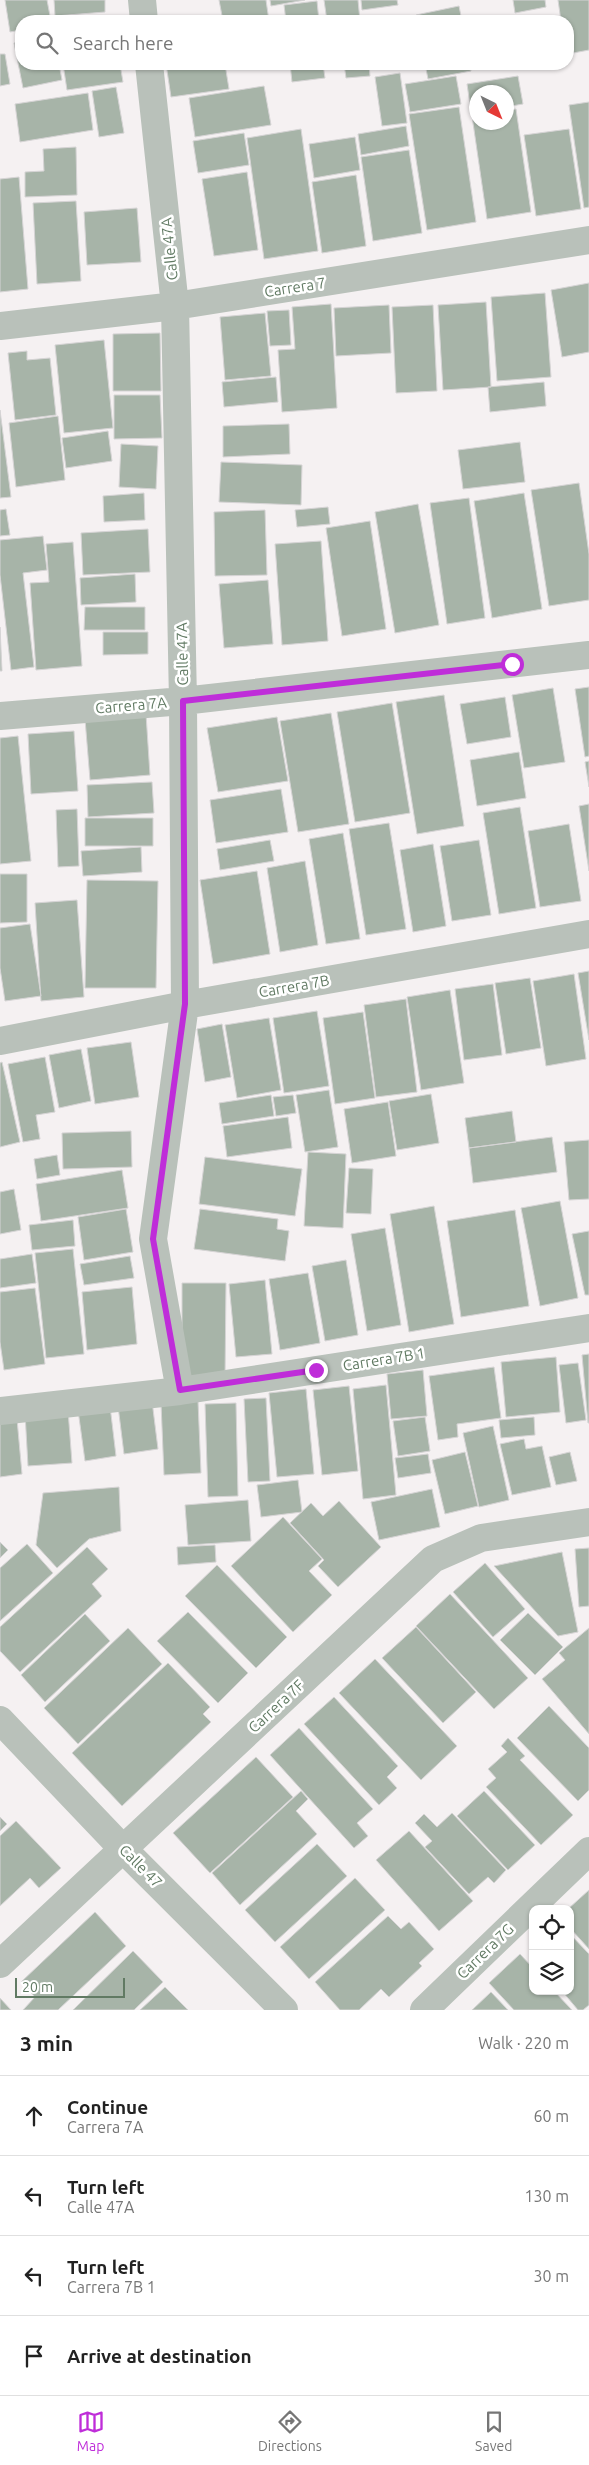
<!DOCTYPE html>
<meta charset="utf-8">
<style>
body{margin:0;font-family:Ubuntu,sans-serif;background:#f6f6f6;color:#222}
.controls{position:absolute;right:15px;bottom:15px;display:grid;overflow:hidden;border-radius:10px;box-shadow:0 1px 4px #0004}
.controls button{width:45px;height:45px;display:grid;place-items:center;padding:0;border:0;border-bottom:1px solid #e0e0e0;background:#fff;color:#222;font:25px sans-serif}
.compass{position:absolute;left:469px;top:85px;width:45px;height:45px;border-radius:50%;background:#fff;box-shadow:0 1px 4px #0004;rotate:137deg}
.scale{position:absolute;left:15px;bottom:12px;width:110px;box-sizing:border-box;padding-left:5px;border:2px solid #617a63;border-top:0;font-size:14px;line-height:18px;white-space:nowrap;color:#617a63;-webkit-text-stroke:4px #fff;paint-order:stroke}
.stop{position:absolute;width:15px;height:15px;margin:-11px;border:4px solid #bf2dd9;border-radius:50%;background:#fff}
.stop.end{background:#bf2dd9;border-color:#fff;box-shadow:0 1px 5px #0008}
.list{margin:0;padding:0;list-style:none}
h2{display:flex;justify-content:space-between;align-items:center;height:65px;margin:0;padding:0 20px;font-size:21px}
h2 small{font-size:16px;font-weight:400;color:#767676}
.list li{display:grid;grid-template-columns:32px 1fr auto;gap:15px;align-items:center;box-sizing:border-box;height:80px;padding:0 20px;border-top:1px solid #e0e0e0}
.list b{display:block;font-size:19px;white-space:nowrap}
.list p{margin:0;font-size:16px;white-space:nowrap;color:#767676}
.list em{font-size:16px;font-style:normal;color:#767676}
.icon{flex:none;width:28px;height:28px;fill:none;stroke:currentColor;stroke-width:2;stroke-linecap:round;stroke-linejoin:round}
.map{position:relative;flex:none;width:589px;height:2010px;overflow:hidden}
.search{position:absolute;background:#fff;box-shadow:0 1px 4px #0004;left:15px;right:15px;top:15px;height:55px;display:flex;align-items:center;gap:12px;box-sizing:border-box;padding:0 18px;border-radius:20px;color:#767676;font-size:19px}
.sheet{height:385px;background:#fff}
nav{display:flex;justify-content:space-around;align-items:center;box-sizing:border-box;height:70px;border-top:1px solid #e0e0e0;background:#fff;font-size:14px;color:#767676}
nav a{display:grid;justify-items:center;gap:2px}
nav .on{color:#bf2dd9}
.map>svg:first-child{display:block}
</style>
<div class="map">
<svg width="589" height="2010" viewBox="0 0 589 2010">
<rect width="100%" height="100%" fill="#f5f1f2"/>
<path fill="#a7b4a8" stroke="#d6d4d5" d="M5,0H47L51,21H21V30L10,32Z
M54,0H105V12L55,16Z
M219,0H266L269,21H223Z
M270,0H305L271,6Z
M324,0H358L360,21H327Z
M361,0H397L398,5L362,10Z
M513,0H545L546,7L515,13Z
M558,0H589V50L568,54V21H561Z
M317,1L319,21H286L284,5Z
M459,6L462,21H417L416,15Z
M21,42V64H59L62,80L23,88L14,43Z
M0,54H5L10,84L0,86Z
M63,64H120L123,82L67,90Z
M166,64H225L229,89L171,97Z
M290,64H323L325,78L292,82Z
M344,64H369L370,76L346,78Z
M425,64H470L471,71L428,79Z
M400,73L407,123L382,126L375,77Z
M456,76L461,104L410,112L405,84Z
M518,76L523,104L506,107V92H476V111L471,112L467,84Z
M264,86L271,125L195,137L189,98Z
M116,87L124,133L99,137L92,91Z
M88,93L93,130L20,142L15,104Z
M589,102V207L584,208L569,105Z
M459,107L476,222L427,230L409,114Z
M516,109L531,212L487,219L472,116L476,115V122H506V110Z
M406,126L409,146L361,155L358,134Z
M301,129L318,251L264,259L247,138Z
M569,129L581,209L536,216L524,135Z
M244,133L249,165L198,173L193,141Z
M355,137L360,170L314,178L309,144Z
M76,147L77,195L25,197V172L44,171L43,149Z
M409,150L422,233L373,241L361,157Z
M247,172L258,250L214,256L202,179Z
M356,175L366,246L322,253L312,182Z
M19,177L28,289L0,292V179Z
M76,201L81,281L37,284L33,203Z
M137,208L141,262L87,265L84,212Z
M589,283V352L562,357L551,290Z
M545,293L551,377L497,381L491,297Z
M486,302L491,387L443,390L438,305Z
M331,304L337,408L282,412L278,350L295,349L292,307Z
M389,305L391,353L336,356L334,308Z
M433,305L437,391L396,393L392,307Z
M289,310L291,345L270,346L267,311Z
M265,313L271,376L225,380L220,317Z
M160,333L161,391H113V334Z
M104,340L113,428L64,433L55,345Z
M27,351V360L50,358L56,415L15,420L8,353Z
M276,377L278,402L224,407L222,382Z
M544,382L546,406L490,412L488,387Z
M114,395H160L162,438L114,439Z
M0,410L11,497L0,498Z
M58,416L65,480L16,487L9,423Z
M289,424L290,454L223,457V426Z
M108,431L112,461L66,468L62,438Z
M520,442L525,482L463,489L458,450Z
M121,444L158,446L156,489L119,487Z
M221,462L302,465L301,505L219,502Z
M579,483L589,554V600L549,606L531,490Z
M144,493L145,520L104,522L103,496Z
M524,493L542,609L492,618L474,501Z
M469,498L485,618L447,624L430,503Z
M418,504L439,625L395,633L375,512Z
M328,507L330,524L297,527L295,510Z
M6,509L10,535L0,536V510Z
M265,510L267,575L215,576L214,512Z
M370,521L386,629L342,636L326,528Z
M148,529L150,572L83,575L81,533Z
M43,536L47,570L23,573L34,667L11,670L0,575V540Z
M321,541L328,641L282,645L275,544Z
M73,542L82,666L36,670L30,583L49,582L46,544Z
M135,574L136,602L81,605L80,578Z
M268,580L273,644L224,648L219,584Z
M85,607H145V630H84Z
M0,627L2,671H0Z
M103,632H148V654L103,655Z
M589,687V756L585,757L575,689Z
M553,688L565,762L524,768L512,695Z
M444,695L464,826L417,834L396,702Z
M505,697L511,737L467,744L460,704Z
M392,703L410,813L355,822L337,712Z
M331,713L349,824L298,832L280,721Z
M146,714L150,775L90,780L85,719Z
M277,717L288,781L218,792L207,728Z
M74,731L78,791L31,794L28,734Z
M18,736L31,861L0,864V738Z
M519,752L526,798L477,806L470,760Z
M589,761V787L585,762Z
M152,782L154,813L88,817L87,785Z
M281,789L288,832L216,843L210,800Z
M589,804V871L579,806Z
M520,807L536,908L499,914L483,813Z
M77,809L79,866L58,867L56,810Z
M85,818H153V846H85Z
M389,823L406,929L366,935L349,829Z
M569,824L581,901L540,907L528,831Z
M343,833L360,939L326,944L309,839Z
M270,840L274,861L220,870L217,849Z
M479,840L491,915L452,921L440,846Z
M433,844L446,926L413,932L400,850Z
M141,847L142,872L83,876L81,851Z
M305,861L318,945L280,952L267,868Z
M257,871L270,954L213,964L200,880Z
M0,874H27V922L0,923Z
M87,880L158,881L156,988H85Z
M77,900L84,997L41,1001L35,903Z
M30,924L41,996L5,1001L0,968V928Z
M589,971V1040L578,973Z
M574,974L586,1059L546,1066L533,981Z
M530,978L541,1048L506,1054L495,983Z
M493,984L502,1055L464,1060L455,989Z
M450,990L464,1083L421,1090L407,997Z
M406,999L417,1092L376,1097L364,1005Z
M317,1011L329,1086L284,1093L273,1018Z
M363,1012L375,1098L335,1104L323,1018Z
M269,1018L281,1090L237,1098L225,1025Z
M222,1024L231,1077L205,1082L197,1029Z
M131,1042L139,1097L95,1104L87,1048Z
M81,1049L91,1101L59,1108L49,1055Z
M45,1057L55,1112L36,1115L40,1139L23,1142L8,1064Z
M2,1062L20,1142L0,1147V1063Z
M329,1090L338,1147L305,1152L296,1095Z
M431,1094L439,1143L397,1150L389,1101Z
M271,1095L274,1116L222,1124L219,1103Z
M293,1095L296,1113L276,1116L273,1097Z
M388,1102L396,1156L352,1163L344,1109Z
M512,1111L516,1142L469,1148L465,1118Z
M288,1117L292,1148L227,1157L223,1126Z
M131,1131L132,1167L63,1169L62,1133Z
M552,1137L557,1172L473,1183L469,1148Z
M589,1140V1199L569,1200L564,1142Z
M308,1152L346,1154L343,1228L304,1226Z
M57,1155L60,1175L37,1179L34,1159Z
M205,1157L302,1169L295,1216L199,1204Z
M349,1168L373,1169L371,1214L346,1213Z
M122,1170L128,1208L41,1221L36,1184Z
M14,1189L21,1230L0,1234V1192Z
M560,1201L578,1298L540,1306L521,1208Z
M434,1206L454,1324L409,1332L390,1214Z
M126,1209L133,1252L84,1260L78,1217Z
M200,1209L278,1219L277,1229L289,1231L285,1261L194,1249Z
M515,1210L529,1306L461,1317L447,1221Z
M73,1220L75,1246L32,1250L29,1225Z
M385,1228L401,1325L367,1331L351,1234Z
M589,1231V1295H585L572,1234Z
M73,1249L84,1354L46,1358L35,1253Z
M32,1254L36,1283L0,1288V1259Z
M130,1256L134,1278L84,1285L80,1264Z
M346,1260L358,1335L325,1341L312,1266Z
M308,1273L320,1343L280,1350L269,1279Z
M265,1280L272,1354L236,1357L229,1284Z
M182,1283H226L225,1378H182Z
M132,1287L137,1344L87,1350L82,1292Z
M35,1288L45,1364L4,1370L0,1342V1292Z
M589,1354V1423H588L582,1355Z
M556,1357L560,1412L506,1417L501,1362Z
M578,1363L586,1420L566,1423L559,1365Z
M494,1367L501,1418L457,1424L458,1437L438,1440L429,1376Z
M423,1370L427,1416L391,1419L387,1374Z
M386,1385L396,1495L363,1499L353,1389Z
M349,1386L358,1471L322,1475L313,1390Z
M306,1389L314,1474L277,1477L269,1393Z
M266,1398L270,1481L248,1482L244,1399Z
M152,1401L158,1449L124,1454L118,1406Z
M198,1401L201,1473L164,1475L161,1403Z
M236,1403L238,1496L208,1497L205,1404Z
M110,1406L116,1456L85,1461L78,1410Z
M68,1410L72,1463L28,1466L25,1413Z
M425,1417L430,1451L398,1456L393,1421Z
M534,1417L535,1435L501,1438L499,1420Z
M17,1419L22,1474L0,1477V1421Z
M493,1426L509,1500L479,1507L463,1433Z
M524,1439L526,1449L542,1446L551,1487L512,1495L500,1444Z
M465,1452L478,1506L445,1514L432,1460Z
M570,1452L577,1481L556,1485L549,1457Z
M428,1454L431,1473L398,1478L395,1458Z
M298,1480L302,1512L261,1517L257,1485Z
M119,1487L121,1531L89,1539L57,1568L36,1545L43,1493Z
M432,1489L440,1527L379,1540L371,1502Z
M248,1500L251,1541L188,1545L185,1505Z
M339,1501L381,1547L338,1587L318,1566L324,1560L290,1523L311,1503L323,1516Z
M283,1517L322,1559L309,1571L332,1595L293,1632L231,1566Z
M0,1542L8,1550L0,1558Z
M27,1544L53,1573L0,1621V1568Z
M215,1545L216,1562L178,1565L177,1547Z
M87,1547L108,1569L92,1584L102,1596L20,1672L0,1651V1627Z
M589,1548V1606L579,1607L575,1549Z
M562,1552L578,1632L558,1636L494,1566Z
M485,1563L525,1609L493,1637L453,1592Z
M217,1565L287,1637L256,1668L185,1596Z
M450,1594L528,1678L494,1709L416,1626Z
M188,1612L248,1673L218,1703L157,1641Z
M528,1613L563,1647L535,1675L500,1640Z
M85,1614L110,1641L45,1702L21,1675Z
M416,1627L476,1692L443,1723L382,1658Z
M128,1628L162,1664L78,1744L44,1708Z
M589,1628V1734L542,1679L565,1660L559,1653Z
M375,1659L457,1746L421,1780L339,1693Z
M168,1663L210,1707L203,1714L211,1722L122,1806L72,1753Z
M334,1697L398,1766L387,1777L397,1788L379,1805L304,1724Z
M549,1706L589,1748V1790L578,1801L517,1738Z
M299,1728L373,1809L357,1823L368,1836L354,1848L270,1755Z
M508,1738L525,1756L520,1760L573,1815L541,1845L486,1787L496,1778L488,1769L507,1752L501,1746Z
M256,1757L293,1797L210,1873L173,1833Z
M301,1791L308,1799L296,1811L317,1834L240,1905L212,1873Z
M484,1791L535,1845L508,1870L457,1816Z
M452,1813L506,1870L494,1883L488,1877L469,1894L425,1847L432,1841L415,1823L424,1814L437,1827Z
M0,1817L7,1824L0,1831Z
M16,1821L61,1868L39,1888L30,1878L0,1906V1836Z
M409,1831L473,1901L439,1931L376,1860Z
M317,1844L347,1876L275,1942L245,1910Z
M355,1878L385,1910L309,1979L280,1947Z
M589,1890V1949L570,1928V1909H568Z
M95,1912L126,1946L58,2010H23L35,1997L21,1982Z
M388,1916L401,1929L409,1922L434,1949L419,1963L422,1966L389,1997L381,1989L359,2010H340L315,1982Z
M570,1934L589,1954V2005L583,2010H578L562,1991H570Z
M133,1951L163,1982L134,2010H73Z
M520,1954L533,1968V1991H554L572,2010H514L489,1983Z
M165,1987L188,2010H140Z
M491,1992L508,2010H472Z
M0,1998L11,2010H0Z"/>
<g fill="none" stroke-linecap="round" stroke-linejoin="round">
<path stroke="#b9c1ba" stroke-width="28" d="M142,0L144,21
M149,64L175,306L183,701L185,1005L153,1239L180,1391
M0,326L175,306L589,240
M0,716L183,701L589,655
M0,1041L185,1005L589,934
M0,1411L180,1391L589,1328
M0,1720L123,1849L284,2010
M0,1964L433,1559L481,1538L589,1522
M424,2010L589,1851"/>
</g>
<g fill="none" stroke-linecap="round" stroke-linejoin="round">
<path stroke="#bf2dd9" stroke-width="6" d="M316,1370L180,1390L153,1239L185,1004L183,701L512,664"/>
</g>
<g text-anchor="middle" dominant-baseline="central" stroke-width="5" stroke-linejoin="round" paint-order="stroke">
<g font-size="15" fill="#617a63" stroke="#fff">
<text transform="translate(169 249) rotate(-96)">Calle 47A</text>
<text transform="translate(295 287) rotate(-9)">Carrera 7</text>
<text transform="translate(182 654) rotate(-91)">Calle 47A</text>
<text transform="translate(131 705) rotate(-5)">Carrera 7A</text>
<text transform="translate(294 986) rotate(-10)">Carrera 7B</text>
<text transform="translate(384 1359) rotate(-9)">Carrera 7B 1</text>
<text transform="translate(276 1706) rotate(-43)">Carrera 7F</text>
<text transform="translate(141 1866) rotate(45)">Calle 47</text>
<text transform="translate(485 1951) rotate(-44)">Carrera 7G</text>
</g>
</g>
</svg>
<div class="controls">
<button><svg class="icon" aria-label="locate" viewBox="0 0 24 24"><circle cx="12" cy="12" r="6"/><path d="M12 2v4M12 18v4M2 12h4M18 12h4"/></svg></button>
<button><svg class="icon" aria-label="layers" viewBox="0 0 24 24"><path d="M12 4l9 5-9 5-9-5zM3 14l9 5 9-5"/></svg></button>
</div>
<svg class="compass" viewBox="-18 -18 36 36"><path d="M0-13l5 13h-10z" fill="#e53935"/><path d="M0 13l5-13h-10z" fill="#767676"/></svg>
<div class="scale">20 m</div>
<div class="stop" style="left:512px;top:664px"></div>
<div class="stop end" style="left:316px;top:1370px"></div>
<div class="search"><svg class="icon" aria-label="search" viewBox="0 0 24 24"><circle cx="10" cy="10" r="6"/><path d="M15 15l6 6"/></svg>Search here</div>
</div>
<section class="sheet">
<h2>3 min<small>Walk · 220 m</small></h2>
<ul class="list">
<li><svg class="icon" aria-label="ahead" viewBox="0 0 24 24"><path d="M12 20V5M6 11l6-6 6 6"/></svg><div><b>Continue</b><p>Carrera 7A</p></div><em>60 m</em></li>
<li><svg class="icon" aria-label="left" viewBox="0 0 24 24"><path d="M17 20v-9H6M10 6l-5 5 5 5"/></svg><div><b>Turn left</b><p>Calle 47A</p></div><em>130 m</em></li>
<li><svg class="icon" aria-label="left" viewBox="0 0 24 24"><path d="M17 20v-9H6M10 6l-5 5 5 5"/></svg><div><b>Turn left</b><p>Carrera 7B 1</p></div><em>30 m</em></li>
<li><svg class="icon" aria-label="arrive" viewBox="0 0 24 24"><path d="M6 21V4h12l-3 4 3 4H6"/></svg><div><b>Arrive at destination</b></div></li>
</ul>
</section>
<nav>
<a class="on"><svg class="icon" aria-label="map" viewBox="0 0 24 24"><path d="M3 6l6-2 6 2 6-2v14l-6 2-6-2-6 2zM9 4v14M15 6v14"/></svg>Map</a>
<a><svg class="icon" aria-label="directions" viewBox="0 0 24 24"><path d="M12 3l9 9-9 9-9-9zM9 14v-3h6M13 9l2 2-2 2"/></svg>Directions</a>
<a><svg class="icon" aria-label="saved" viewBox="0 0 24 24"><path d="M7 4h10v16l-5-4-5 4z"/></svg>Saved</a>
</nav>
